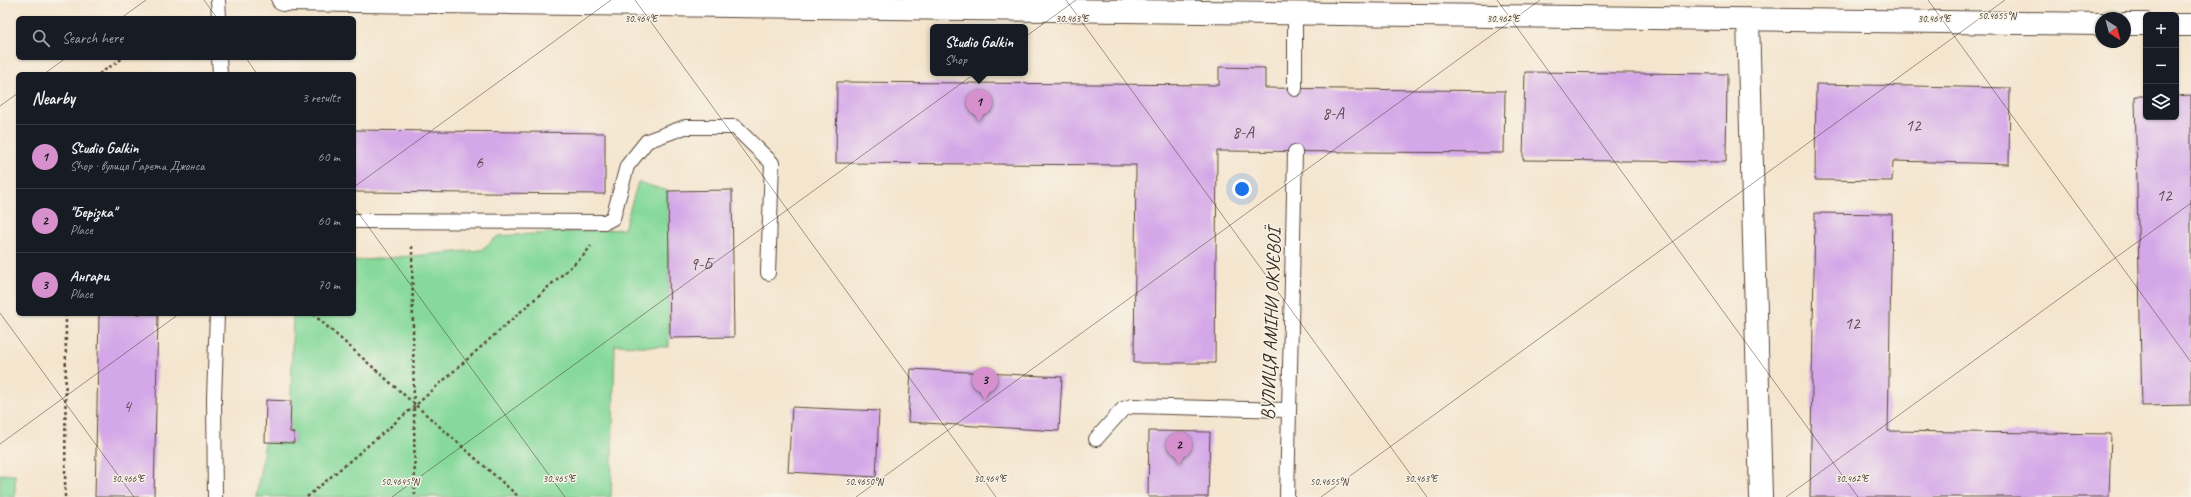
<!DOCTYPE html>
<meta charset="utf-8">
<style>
body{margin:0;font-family:Caveat,sans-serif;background:#242831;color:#f1f3f6}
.controls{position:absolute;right:12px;top:12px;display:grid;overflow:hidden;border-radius:6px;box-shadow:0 1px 3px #0004}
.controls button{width:36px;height:36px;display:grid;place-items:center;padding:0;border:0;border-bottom:1px solid #363941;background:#171b24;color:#f1f3f6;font:20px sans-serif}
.compass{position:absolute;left:2095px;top:12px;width:36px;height:36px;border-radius:50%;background:#171b24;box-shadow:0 1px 3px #0004;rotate:144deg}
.you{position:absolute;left:1242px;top:189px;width:14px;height:14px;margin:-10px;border:3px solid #fff;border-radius:50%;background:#1a73e8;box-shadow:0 0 0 6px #1a73e833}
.badge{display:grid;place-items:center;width:26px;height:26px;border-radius:50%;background:#d690ce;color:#111;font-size:13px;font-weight:700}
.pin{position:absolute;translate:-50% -33px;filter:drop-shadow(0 1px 2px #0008)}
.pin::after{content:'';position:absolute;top:21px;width:14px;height:12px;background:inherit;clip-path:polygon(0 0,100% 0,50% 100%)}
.popup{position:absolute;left:930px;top:24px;width:98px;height:52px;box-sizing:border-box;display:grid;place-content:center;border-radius:6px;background:#171b24;filter:drop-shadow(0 1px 3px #0005);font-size:13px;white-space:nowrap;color:#9ea1a6}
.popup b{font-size:15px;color:#f1f3f6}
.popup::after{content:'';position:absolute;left:50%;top:100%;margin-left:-8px;border:8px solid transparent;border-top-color:#171b24}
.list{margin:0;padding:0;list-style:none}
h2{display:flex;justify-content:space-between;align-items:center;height:52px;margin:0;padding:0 16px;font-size:17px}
h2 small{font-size:13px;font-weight:400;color:#9ea1a6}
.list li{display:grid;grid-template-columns:26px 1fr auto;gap:12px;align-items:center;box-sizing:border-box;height:64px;padding:0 16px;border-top:1px solid #363941}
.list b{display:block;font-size:15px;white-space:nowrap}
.list p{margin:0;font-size:13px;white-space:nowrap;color:#9ea1a6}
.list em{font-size:13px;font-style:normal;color:#9ea1a6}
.icon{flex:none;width:22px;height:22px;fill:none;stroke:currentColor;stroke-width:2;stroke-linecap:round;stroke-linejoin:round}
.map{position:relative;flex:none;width:2191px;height:497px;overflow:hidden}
.search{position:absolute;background:#171b24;box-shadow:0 1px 3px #0004;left:16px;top:16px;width:340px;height:44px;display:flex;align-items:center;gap:10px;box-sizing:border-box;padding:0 14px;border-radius:6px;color:#9ea1a6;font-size:15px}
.panel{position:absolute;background:#171b24;box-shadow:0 1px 3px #0004;left:16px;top:72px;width:340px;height:244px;border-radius:6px}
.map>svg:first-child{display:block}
</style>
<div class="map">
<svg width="2191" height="497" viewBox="0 0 2191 497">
<rect width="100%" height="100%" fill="#f7f3e8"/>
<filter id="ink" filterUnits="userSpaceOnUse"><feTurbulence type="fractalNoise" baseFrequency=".025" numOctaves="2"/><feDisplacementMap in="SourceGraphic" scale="8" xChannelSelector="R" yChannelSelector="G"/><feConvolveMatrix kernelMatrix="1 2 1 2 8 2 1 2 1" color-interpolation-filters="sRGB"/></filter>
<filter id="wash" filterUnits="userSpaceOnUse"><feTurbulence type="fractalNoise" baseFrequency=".012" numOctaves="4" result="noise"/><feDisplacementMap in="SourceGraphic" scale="16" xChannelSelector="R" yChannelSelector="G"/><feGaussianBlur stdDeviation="0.9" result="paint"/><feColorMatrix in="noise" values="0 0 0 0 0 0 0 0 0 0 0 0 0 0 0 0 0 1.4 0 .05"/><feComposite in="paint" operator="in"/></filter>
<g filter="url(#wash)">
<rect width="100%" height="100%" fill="#f4e5ce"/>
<path fill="#86d99b" stroke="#60825c" d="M638,182L668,191L669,347L615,345L611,497H256L265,442L294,443V433L290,432L293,314H354V261L481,250L498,236L624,229Z
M0,474L15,475V497H0Z"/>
<g id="blocks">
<path fill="#d4a7e8" d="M1219,67L1265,68V88L1505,91L1504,153L1217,151L1215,363H1134L1136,165L836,163L837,82L1219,85Z
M1525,72L1727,74L1726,162L1523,160Z
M1816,84L2010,88L2009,164L1893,161L1892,181L1815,180Z
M2191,95V405L2142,406L2135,96H2146V117H2176V96Z
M354,130L605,133V194L354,192Z
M732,190L734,337L670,338L668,191Z
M1815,213L1892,214L1888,431L2111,434L2109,497H1810Z
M99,314H158L154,497H95Z
M911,369L1062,377L1059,431L908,422Z
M266,400L291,401L290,432L294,433V443L265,442Z
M792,407L879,411L876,477L788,472Z
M1149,431L1210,432L1208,497H1148Z"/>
</g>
</g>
<g filter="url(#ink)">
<use href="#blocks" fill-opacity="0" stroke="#574638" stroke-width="1"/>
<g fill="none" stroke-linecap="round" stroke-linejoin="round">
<defs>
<path id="lane" d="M218,0L219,18
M1295,14V89
M219,58L220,74
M354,221L605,222L613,218L627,166L647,141L685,127H735L772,163L768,273
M1096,439L1123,409L1132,406L1288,410
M215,497L214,398L217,314
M1287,497L1295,152"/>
<path id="street" d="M283,0L2101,24
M1748,19L1761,497
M2125,24H2146
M2176,25H2191"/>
</defs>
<use href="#lane" stroke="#574638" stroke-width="16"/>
<use href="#street" stroke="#574638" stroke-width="24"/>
<path stroke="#574638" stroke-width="2.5" stroke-dasharray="3 3" stroke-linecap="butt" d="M99,74L123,58
M412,246L415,497
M313,314L519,497
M65,497L66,314
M307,497L416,405L583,256L591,246"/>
<use href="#lane" stroke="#fff" stroke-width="14"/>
<use href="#street" stroke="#fff" stroke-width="22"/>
</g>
</g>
<path fill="none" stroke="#3b2a1e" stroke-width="1" stroke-opacity="0.45" d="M204,0L217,18M635,0L996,497M1066,0L1427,497M1497,0L1858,497M1928,0L2191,362M121,18L146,0M246,58L257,74M44,74L66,58M0,106L18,93M354,187L611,0M354,207L565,497M0,313L134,497M0,444L179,314M392,497L1076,0M856,497L1540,0M1321,497L2005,0M1786,497L2191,203"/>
<g text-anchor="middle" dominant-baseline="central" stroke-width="3" stroke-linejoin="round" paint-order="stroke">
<g font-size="17" fill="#614950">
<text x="1333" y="113">8-А</text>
<text x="1913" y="125">12</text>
<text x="1243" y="132">8-А</text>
<text x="479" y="162">6</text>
<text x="2164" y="195">12</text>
<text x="701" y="264">9-Б</text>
<text x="1852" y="323">12</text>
<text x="127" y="406">4</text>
</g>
<g font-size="19" fill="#3b2a1e" stroke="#f7f3e8">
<text transform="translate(1271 324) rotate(-88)">ВУЛИЦЯ АМІНИ ОКУЄВОЇ</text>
</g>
</g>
<g font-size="10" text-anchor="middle" fill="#3b2a1e" stroke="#f7f3e8" stroke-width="3" stroke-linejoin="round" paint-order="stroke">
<text x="1997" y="19">50.4655°N</text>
<text x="641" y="22">30.464°E</text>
<text x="1072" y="22">30.463°E</text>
<text x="1503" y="22">30.462°E</text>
<text x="1934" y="22">30.461°E</text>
<text x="128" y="482">30.466°E</text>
<text x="559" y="482">30.465°E</text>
<text x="990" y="482">30.464°E</text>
<text x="1421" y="482">30.463°E</text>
<text x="1852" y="482">30.462°E</text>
<text x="400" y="485">50.4645°N</text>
<text x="864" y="485">50.4650°N</text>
<text x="1329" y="485">50.4655°N</text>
</g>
</svg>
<div class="controls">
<button>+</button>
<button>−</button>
<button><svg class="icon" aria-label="layers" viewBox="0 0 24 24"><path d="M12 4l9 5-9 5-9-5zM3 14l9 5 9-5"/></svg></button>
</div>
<svg class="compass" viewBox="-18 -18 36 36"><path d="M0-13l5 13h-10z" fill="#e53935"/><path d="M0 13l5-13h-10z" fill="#9ea1a6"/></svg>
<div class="you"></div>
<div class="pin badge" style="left:979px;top:122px">1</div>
<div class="popup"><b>Studio Galkin</b>Shop</div>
<div class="pin badge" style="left:1179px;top:465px">2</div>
<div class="pin badge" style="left:985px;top:400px">3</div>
<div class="search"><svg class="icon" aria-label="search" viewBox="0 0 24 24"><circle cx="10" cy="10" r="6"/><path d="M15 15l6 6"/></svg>Search here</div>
<section class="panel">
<h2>Nearby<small>3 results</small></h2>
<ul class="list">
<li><span class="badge">1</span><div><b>Studio Galkin</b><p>Shop · вулиця Ґарета Джонса</p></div><em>60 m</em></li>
<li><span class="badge">2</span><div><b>&quot;Берізка&quot;</b><p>Place</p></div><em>60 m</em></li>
<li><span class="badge">3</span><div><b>Ангари</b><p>Place</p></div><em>70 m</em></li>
</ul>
</section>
</div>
